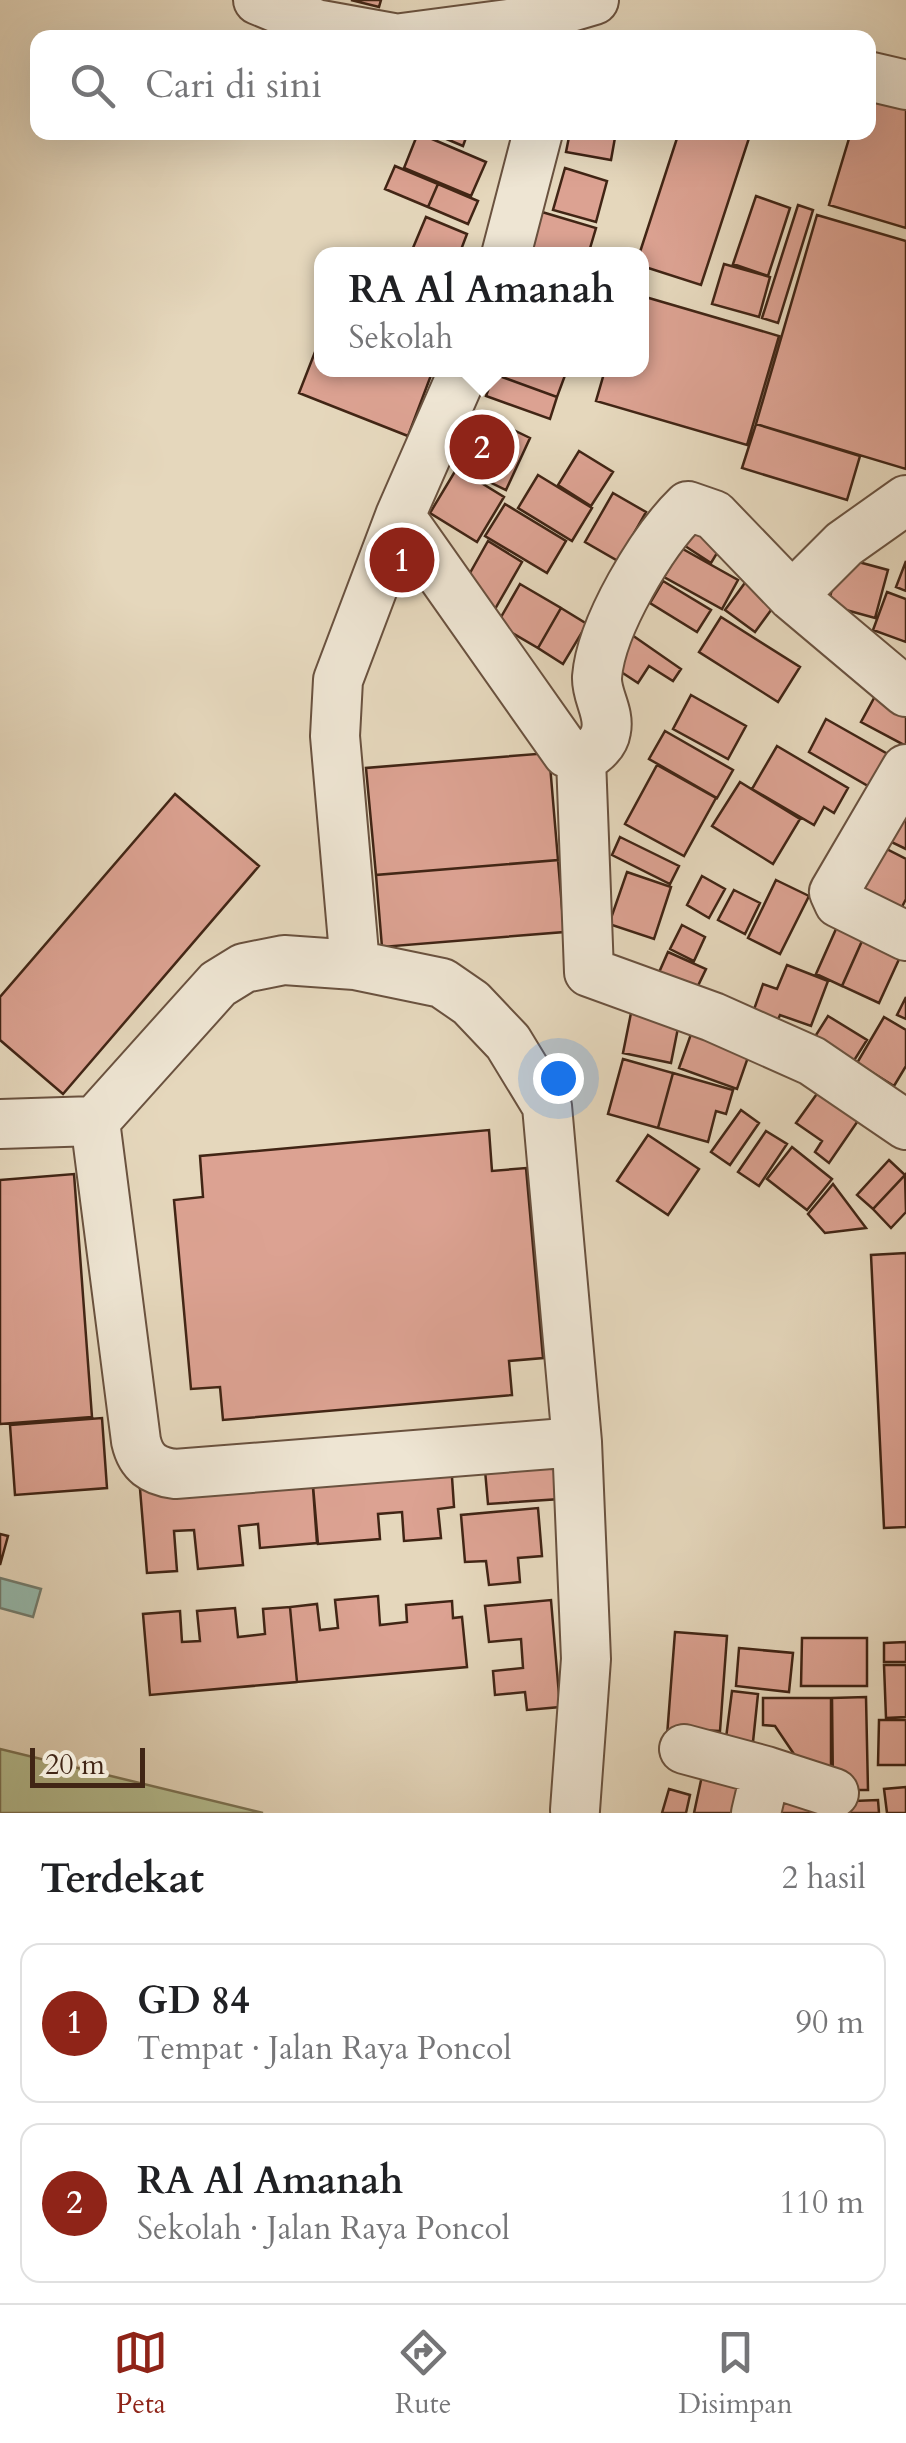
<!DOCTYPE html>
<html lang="id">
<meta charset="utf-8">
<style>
body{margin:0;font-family:Cardo,serif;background:#f6f6f6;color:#202124}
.scale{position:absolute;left:30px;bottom:25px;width:115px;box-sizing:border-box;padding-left:10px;border:5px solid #412515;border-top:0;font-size:28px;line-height:35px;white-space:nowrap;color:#412515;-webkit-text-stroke:8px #eee5d3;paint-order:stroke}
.you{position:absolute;left:558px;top:1078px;width:35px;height:35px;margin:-25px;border:8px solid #fff;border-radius:50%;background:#1a73e8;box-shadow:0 0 0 15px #1a73e833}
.badge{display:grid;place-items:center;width:65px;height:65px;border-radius:50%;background:#8f2418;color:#fff;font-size:32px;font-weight:700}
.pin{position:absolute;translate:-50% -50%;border:5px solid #fff;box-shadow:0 2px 10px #0006}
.popup{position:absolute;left:314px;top:247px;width:335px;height:130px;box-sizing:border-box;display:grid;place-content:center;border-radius:20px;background:#fff;filter:drop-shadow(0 2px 8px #0005);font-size:32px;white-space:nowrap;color:#757577}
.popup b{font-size:38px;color:#202124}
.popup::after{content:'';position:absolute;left:50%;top:100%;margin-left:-20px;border:20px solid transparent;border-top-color:#fff}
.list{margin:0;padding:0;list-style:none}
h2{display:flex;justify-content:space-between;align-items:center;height:130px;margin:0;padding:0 40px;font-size:42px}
h2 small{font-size:32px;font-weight:400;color:#757577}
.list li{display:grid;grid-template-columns:65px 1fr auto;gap:30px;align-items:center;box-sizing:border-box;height:160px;margin:0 20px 20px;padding:0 20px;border:2px solid #e0e0e0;border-radius:20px}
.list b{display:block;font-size:38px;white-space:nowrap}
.list p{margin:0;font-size:32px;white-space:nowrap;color:#757577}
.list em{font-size:32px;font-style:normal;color:#757577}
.icon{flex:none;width:55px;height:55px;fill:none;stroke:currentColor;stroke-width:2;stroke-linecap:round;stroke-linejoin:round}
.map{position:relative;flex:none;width:906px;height:1813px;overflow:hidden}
.search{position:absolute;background:#fff;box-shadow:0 10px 40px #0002;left:30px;right:30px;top:30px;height:110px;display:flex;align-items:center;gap:25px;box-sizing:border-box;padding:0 35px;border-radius:20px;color:#757577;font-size:38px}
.sheet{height:490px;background:#fff}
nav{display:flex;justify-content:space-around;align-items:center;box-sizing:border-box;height:140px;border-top:2px solid #e0e0e0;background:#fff;font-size:28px;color:#757577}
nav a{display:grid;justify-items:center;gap:5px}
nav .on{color:#8f2418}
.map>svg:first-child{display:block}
</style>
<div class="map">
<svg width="906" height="1813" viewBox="0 0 906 1813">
<rect width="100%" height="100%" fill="#e5d7bc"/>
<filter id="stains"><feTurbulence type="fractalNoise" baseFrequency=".002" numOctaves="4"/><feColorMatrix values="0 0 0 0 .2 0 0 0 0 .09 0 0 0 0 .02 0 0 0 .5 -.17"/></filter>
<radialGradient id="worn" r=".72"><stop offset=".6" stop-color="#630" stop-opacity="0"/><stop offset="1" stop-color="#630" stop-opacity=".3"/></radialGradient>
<path fill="#b5be91" stroke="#7b7253" stroke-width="2.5" d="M0,1749L263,1813H0Z"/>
<path fill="#96baad" stroke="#747e70" stroke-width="2.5" d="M0,1578L41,1589L33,1617L0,1608Z"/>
<path fill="#dca292" stroke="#412515" stroke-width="2.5" d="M351,0H381L379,7Z
M868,94L906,105V228L829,205L851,132H868Z
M430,132H468L463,146Z
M570,132H616L611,160L566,152Z
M679,132H751L701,285L642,266L639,255Z
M418,133L486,162L471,196L404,168Z
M395,166L438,184L428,207L385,189Z
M565,168L607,181L596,222L553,210Z
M438,184L478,201L468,224L428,207Z
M756,196L790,208L768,276L733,264Z
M798,205L813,210L778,323L762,318Z
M542,212L596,228L588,255H529Z
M817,215L906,241V469L756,424Z
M426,217L467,234L459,255H410Z
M724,264L770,277L759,317L712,304Z
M642,296L779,336L747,445L596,401L605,370H642Z
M322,334V370H433L408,436L299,393Z
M496,370H567L557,397L494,374Z
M494,374L557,397L550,419L486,396Z
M458,403L530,438L506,490L434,455Z
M756,424L860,456L847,500L742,468Z
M579,451L613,472L591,506L558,485Z
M457,468L504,497L477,542L430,513Z
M538,475L592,508L572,541L518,508Z
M613,493L646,512L618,561L585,542Z
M505,504L566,541L547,573L485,536Z
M699,517L728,535L711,563L682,544Z
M488,541L522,562L495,609L461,589Z
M681,548L738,580L722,609L664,577Z
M840,557L888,570L875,618L828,605Z
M906,561V591L896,587Z
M747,580L777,602L755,632L725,610Z
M663,581L711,610L697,632L650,603Z
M520,584L561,608L538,648L497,624Z
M887,592L906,599V642L873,630Z
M561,608L587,624L563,664L538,648Z
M721,617L800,667L778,702L699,652Z
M632,635L681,669L673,681L649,666L638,683L612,666Z
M879,689L906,704V746L861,722Z
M691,695L746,726L728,759L673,729Z
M826,719L893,757L875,790L809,752Z
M665,731L733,770L717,798L649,759Z
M777,746L848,788L834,813L824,807L814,825L752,789Z
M549,753L558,860L376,875L366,768Z
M657,765L716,798L684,856L625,824Z
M740,782L800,819L773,864L712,826Z
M175,794L259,866L63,1094L0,1040V997Z
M906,797V849L885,839Z
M620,837L679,866L670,884L612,855Z
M869,840L906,859V899L893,924L840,897Z
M558,860L564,932L382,947L376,875Z
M627,872L671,887L654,939L609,924Z
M702,876L725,889L709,918L687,905Z
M776,880L809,896L780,954L748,938Z
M734,890L760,903L745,934L718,920Z
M844,911L870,923L842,986L816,974Z
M870,923L906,944L879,1003L842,986Z
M682,925L705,937L694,961L670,949Z
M668,952L706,969L694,994L657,977Z
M787,965L828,981L811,1026L780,1015L776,1024L752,1015L763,984L777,989Z
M906,997V1019L897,1015Z
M633,1003L681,1013L671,1063L623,1053Z
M828,1016L867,1040L848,1070L809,1046Z
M884,1017L906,1030V1066L894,1086L857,1063Z
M696,1020L754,1040L737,1089L679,1068Z
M623,1059L673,1073L658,1128L608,1114Z
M673,1073L733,1090L726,1114L716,1111L708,1142L658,1128Z
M824,1084L864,1112L829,1163L815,1152L822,1141L796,1123Z
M741,1110L759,1123L730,1165L711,1152Z
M489,1130L492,1171L526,1168L543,1358L509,1361L512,1395L223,1420L220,1387L191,1389L174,1200L203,1197L200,1156Z
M766,1131L787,1144L759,1186L738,1172Z
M648,1135L699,1169L668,1215L617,1181Z
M792,1147L832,1179L807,1210L767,1179Z
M889,1160L905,1175L873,1209L857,1195Z
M74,1174L92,1417L0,1424V1180Z
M905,1175L906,1212L891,1228L873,1209Z
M833,1184L866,1228L825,1233L808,1214Z
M906,1253V1527L884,1528L871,1255Z
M102,1418L107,1488L15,1495L10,1425Z
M556,1453L560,1499L488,1504L484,1459Z
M451,1462L454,1507L438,1509L441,1538L404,1541L402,1512L378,1514L380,1539L318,1544L312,1474Z
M312,1474L317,1543L260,1548L258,1524L239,1526L243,1565L198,1569L194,1530L174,1531L177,1571L147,1573L140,1489Z
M538,1508L542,1556L518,1558L520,1582L489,1585L486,1561L465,1562L461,1515Z
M0,1534L8,1536L0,1565Z
M378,1596L380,1625L407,1622L406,1605L452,1601L453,1618L462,1617L467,1667L297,1682L290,1607L317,1604L320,1630L338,1628L335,1600Z
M551,1600L560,1707L527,1710L525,1692L495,1695L493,1671L523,1668L521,1639L489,1642L485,1606Z
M290,1607L297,1682L150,1695L143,1614L180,1611L182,1642L200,1641L197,1611L235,1608L238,1637L265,1634L263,1609Z
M675,1632L727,1636L720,1731L699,1730L667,1736Z
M802,1638H867V1686H801Z
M906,1642V1662H884V1643Z
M739,1648L793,1653L789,1692L736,1686Z
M884,1665H906V1717L886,1718Z
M732,1691L758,1694L753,1742L726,1738Z
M866,1697L868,1790H833L832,1698Z
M763,1698H831V1778L802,1766L775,1726L763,1725Z
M879,1720H906V1765H878Z
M703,1771L748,1781L741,1813H694Z
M906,1787V1813H887L884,1789Z
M669,1789L690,1795L686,1813H662Z
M878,1800L879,1813H829V1802Z
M768,1802L824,1803V1813H768Z"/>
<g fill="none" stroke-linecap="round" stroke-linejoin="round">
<defs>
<path id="minor" d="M258,0L316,24L394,38
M402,38L516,23L594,0
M868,76L906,85
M506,255L538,132
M400,516L567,753L581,759C592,753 604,744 606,731C610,712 596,696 597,677C601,626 652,541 688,506L714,515L792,596L906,692
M792,596L844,544L906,500
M581,759L589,972L713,1017L812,1061L906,1125
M906,769L834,892L839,903L906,936
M355,965L335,736L338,680L400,516L464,370
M0,1124L95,1121L136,1441C141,1463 153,1471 175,1474L577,1442L547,1106L508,1042L471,1003L442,983L355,965L284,960L244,968L218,984L95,1121
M684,1749L766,1771L756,1813
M766,1771L834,1793
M575,1810L586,1659L577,1442"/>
</defs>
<use href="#minor" stroke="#6a523f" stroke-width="52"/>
<use href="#minor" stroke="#eee5d3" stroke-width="48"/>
</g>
<rect width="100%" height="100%" filter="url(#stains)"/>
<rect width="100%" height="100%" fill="url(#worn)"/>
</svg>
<div class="scale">20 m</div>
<div class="you"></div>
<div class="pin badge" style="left:402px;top:560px">1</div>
<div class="pin badge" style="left:482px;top:447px">2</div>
<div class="popup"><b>RA Al Amanah</b>Sekolah</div>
<div class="search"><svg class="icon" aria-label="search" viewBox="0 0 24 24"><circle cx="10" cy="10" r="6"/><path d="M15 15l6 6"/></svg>Cari di sini</div>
</div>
<section class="sheet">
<h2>Terdekat<small>2 hasil</small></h2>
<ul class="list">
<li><span class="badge">1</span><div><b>GD 84</b><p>Tempat · Jalan Raya Poncol</p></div><em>90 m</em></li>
<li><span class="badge">2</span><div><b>RA Al Amanah</b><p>Sekolah · Jalan Raya Poncol</p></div><em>110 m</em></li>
</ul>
</section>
<nav>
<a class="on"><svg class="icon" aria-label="map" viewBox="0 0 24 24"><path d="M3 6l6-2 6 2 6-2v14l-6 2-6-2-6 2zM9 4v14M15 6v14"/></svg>Peta</a>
<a><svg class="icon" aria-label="directions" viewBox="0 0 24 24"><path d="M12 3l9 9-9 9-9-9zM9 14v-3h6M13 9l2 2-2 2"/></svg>Rute</a>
<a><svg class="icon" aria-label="saved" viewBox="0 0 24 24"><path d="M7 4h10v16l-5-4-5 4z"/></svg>Disimpan</a>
</nav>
